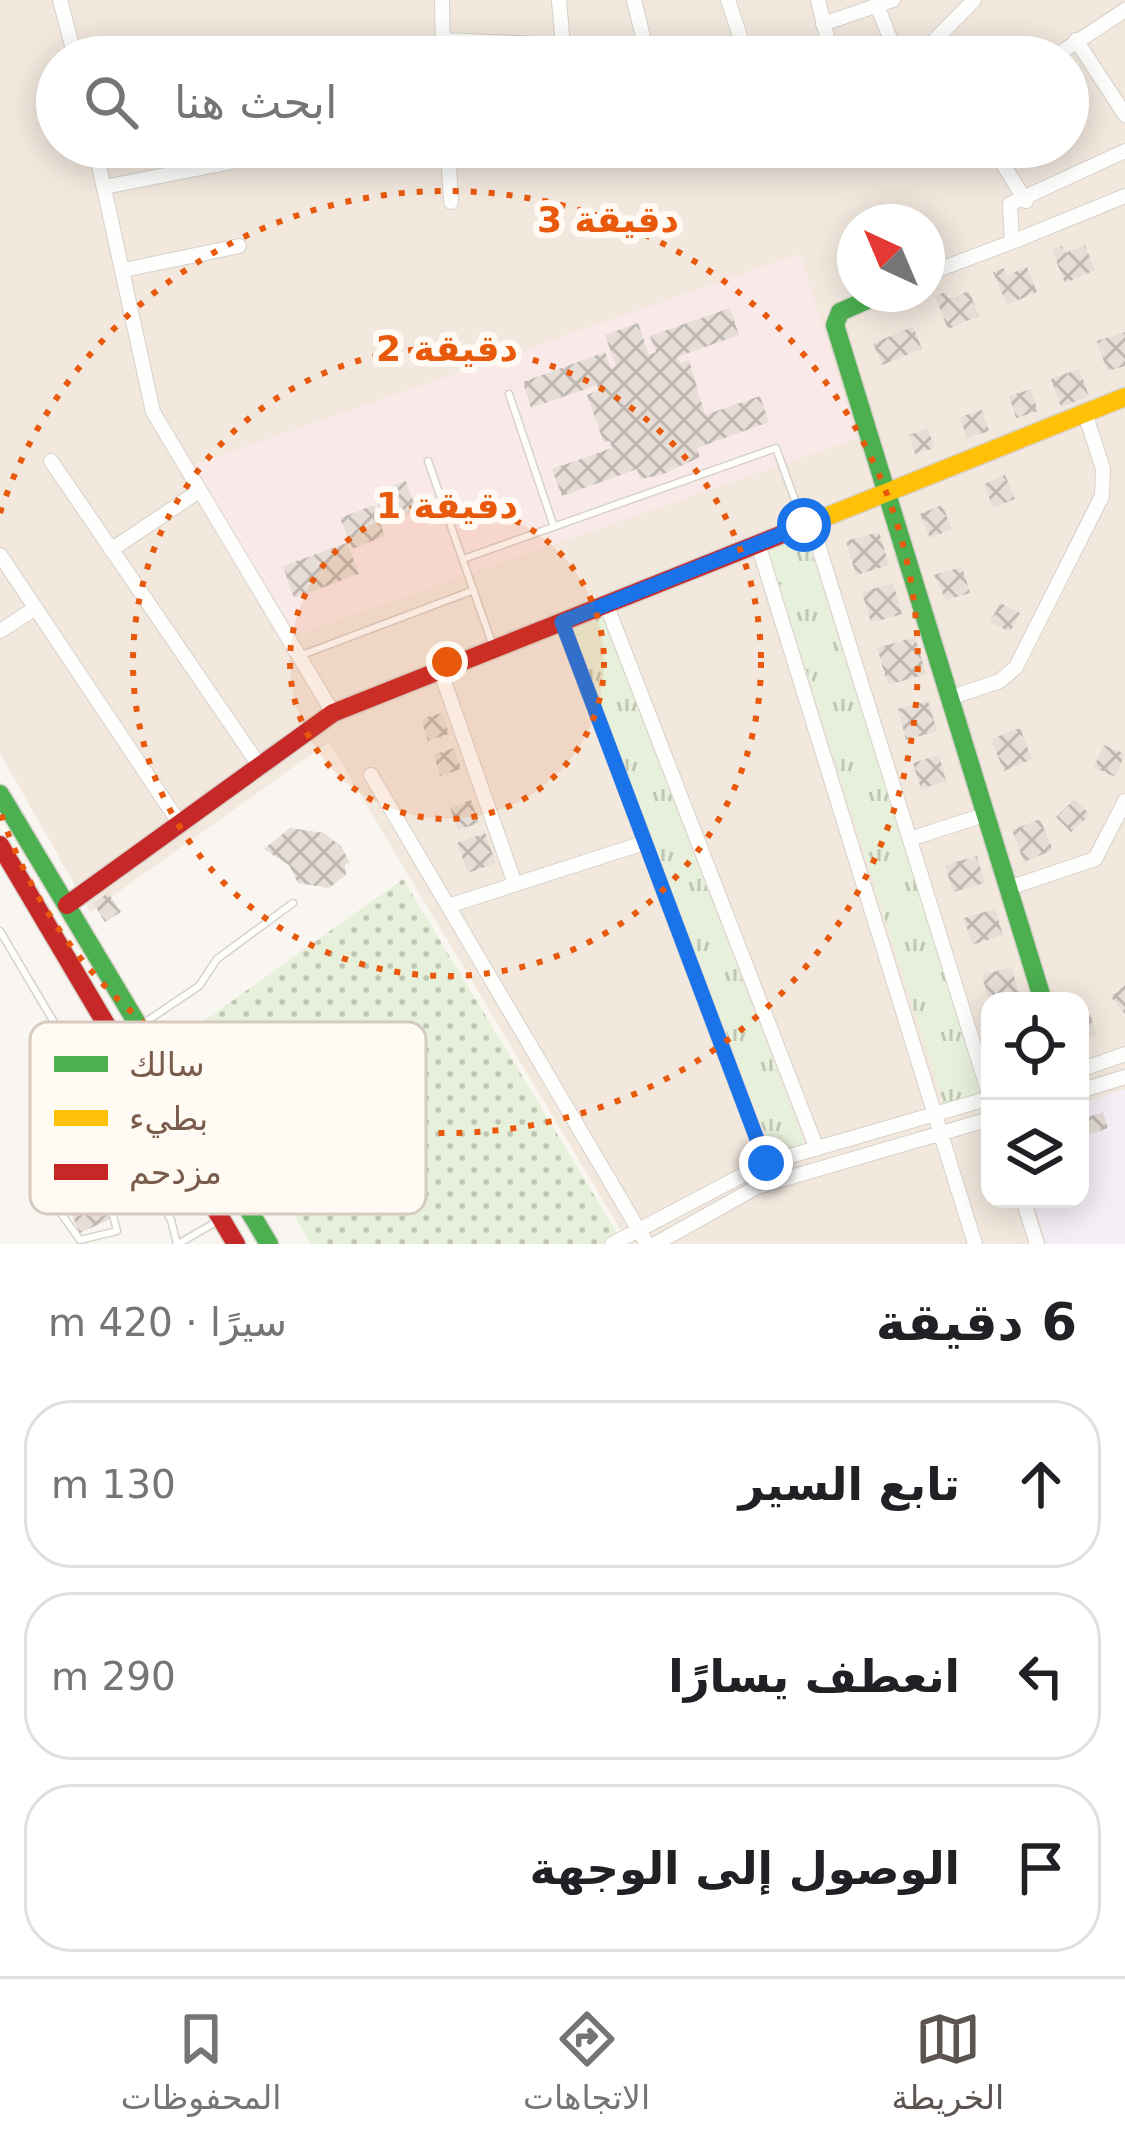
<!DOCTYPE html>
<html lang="ar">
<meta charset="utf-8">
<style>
body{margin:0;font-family:"DejaVu Sans",Vazirmatn,sans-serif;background:#f2f2f2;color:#202124;direction:rtl}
.controls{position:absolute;right:36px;bottom:36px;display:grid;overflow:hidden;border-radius:24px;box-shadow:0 6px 30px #0003}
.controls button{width:108px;height:108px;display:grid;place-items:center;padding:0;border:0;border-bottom:3px solid #e0e0e0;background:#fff;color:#202124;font:60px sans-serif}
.compass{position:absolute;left:837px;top:204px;width:108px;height:108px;border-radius:50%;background:#fff;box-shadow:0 6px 30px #0003;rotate:316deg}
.stop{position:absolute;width:36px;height:36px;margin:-27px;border:9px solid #1a73e8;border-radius:50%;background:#fff}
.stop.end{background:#1a73e8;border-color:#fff;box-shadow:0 3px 12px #0008}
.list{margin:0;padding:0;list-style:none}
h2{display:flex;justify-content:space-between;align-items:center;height:156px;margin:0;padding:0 48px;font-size:51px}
h2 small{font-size:39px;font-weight:400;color:#757577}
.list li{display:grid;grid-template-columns:78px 1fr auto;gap:36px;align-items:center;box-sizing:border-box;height:168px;margin:0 24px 24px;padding:0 24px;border:3px solid #e0e0e0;border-radius:48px}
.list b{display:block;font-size:45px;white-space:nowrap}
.list em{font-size:39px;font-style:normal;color:#757577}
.icon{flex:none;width:66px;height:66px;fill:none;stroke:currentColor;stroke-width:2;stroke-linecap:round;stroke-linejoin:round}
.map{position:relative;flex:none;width:1125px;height:1244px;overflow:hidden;direction:ltr}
.search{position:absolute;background:#fff;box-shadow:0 6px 30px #0003;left:36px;right:36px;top:36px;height:132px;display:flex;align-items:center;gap:30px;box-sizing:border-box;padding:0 42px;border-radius:66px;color:#757577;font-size:45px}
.sheet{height:732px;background:#fff}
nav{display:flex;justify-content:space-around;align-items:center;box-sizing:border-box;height:168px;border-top:3px solid #e0e0e0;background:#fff;font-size:33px;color:#757577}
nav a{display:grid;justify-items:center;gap:6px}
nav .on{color:#5c5450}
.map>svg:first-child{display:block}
</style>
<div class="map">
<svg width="1125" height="1244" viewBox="0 0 1125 1244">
<defs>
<pattern id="grass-dots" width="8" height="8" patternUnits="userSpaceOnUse" patternTransform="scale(3)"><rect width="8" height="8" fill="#e7f0db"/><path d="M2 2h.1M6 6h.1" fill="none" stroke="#c0c6b4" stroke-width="1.8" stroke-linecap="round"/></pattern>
<pattern id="park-tufts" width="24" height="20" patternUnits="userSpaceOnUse" patternTransform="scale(3)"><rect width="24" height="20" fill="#e7f0db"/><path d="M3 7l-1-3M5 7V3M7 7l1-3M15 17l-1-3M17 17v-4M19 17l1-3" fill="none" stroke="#c0c6b4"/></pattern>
<pattern id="building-cross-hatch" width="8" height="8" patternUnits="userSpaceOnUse" patternTransform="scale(3)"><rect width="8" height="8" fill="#e6ded7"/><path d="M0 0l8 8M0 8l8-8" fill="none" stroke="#bfb7b1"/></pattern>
</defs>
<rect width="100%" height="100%" fill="#f9f5f0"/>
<path fill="#f2e8de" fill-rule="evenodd" d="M0,0H1125V1244H629L329,742L90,912L0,753ZM57,57H1068V147H57ZM855,222H927V294H855ZM990,1001H1080V1199H990Z"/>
<path fill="#f6eef6" d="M1125,1089V1244H1047L1032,1199H1080V1104Z"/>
<path fill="#fae9e9" d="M800,254L857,438L301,633L291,629L193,465Z"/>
<path fill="url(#grass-dots)" d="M403,879L618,1235L606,1244H311L187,1033Z"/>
<path fill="url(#park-tufts)" d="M806,537L983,1093L944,1105L768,549Z
M603,617L805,1145L774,1157L572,629Z"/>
<path fill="url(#building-cross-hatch)" d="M1085,245L1095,270L1065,283L1052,250L1062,246L1065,253Z
M1027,267L1037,292L1007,305L993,272L1004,268L1007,275Z
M969,291L979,316L948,329L935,296L946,292L949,299Z
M730,308L739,335L677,357L680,363L689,360L705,415L760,396L769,422L697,448L700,457L661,475L640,479L637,469L562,496L552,469L612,448L610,441L604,443L587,395L599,390L597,385L531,408L523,382L605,352L611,368L616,366L605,335L638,323L649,355L656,352L650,336Z
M913,327L922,349L882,365L873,343Z
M1125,332V366L1107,371L1097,341Z
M1079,369L1089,396L1061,407L1051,379Z
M1031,389L1038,411L1016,418L1009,396Z
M982,410L989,431L967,438L960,417Z
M928,428L934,448L915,454L909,435Z
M1005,475L1015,499L993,508L984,484Z
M406,481L417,511L385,523L374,493Z
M374,505L385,536L352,549L340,518Z
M942,505L952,529L930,538L920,514Z
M879,532L889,565L856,575L846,541Z
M347,543L359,574L294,598L283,566Z
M962,567L970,593L946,600L934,575Z
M893,583L902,614L871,623L862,592Z
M1000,603L1020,613L1010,632L990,622Z
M915,637L926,674L888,685L877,648Z
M928,701L937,731L906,740L898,709Z
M442,713L449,734L428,741L421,719Z
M1020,728L1032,759L1004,771L991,739Z
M1104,745L1125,754L1115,777L1094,767Z
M454,748L461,769L440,776L434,755Z
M939,755L946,781L921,789L913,763Z
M1075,799L1090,815L1071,832L1056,817Z
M471,800L479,823L458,830L450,808Z
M1040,819L1053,850L1024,862L1012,830Z
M290,828L324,833L341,846L350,863L345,864L346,875L329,888L298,883L289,865L264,849Z
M485,833L496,863L468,873L457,843Z
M977,856L985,883L953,892L945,865Z
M108,893L121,912L105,922L93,903Z
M995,909L1003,935L972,945L964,918Z
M1011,967L1020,996L989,1001L982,975Z
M1125,985V1014L1111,997Z
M1090,1014L1096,1035L1080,1040V1017Z
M1103,1112L1108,1128L1080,1137V1120Z
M98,1195L110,1219L80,1233L69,1209Z"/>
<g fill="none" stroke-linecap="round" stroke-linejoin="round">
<defs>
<path id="lane" d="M509,394L554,527
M428,461L493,646
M463,559L776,448L803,522
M302,655L474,590
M0,931L171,1220L177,1244
M147,1021L199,986L217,959L293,903
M95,1190L109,1200L117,1231L80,1240L60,1212Z
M178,1244L216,1222"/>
<path id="street" d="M60,0L75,57
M442,0L443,57
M559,0L564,57
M634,0L648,57
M728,0L747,57
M818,0L832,57
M877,5L895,51
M823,24L893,0
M442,40L563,45
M1076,40L1125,115
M172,57L210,49
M935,57L930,45L974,0
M1054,57L1125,10
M95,147L153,412L333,713
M448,147L451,202
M671,147V148
M992,147L1026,201
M104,187L227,163
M1012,242L1125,196
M124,270L239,246
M927,274L1012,242L1010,204L1125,151
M51,461L259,765
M811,522L990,1097
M758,544L975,1244
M111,550L199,491
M0,555L178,821
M606,604L817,1149
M562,622L766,1163
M0,631L34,609
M440,670L515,884
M952,697L1000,681L1016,667L1102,496L1103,469L1085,413
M371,775L647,1244
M910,839L987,814
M1009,888L1095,859L1125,801
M448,906L644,843
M1080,1070L1125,1054
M1080,1091L1125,1077
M1023,1199L1037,1244
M612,1244L766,1163L990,1098
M655,1244L757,1187L990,1119"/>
<path id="fast" d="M881,294L840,312L835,325L1043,1001
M0,794L269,1244"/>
<path id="slow" d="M813,522L1125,397"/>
<path id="jam" d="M0,845L236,1244
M67,905L333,713L813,522"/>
</defs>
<use href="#lane" stroke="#d7d1cb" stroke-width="9"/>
<use href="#street" stroke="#d7d1cb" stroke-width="16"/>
<use href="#fast" stroke="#d9d2cb" stroke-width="21"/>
<use href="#slow" stroke="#d9d2cb" stroke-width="21"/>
<use href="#jam" stroke="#d9d2cb" stroke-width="21"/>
<use href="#lane" stroke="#fefefd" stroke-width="6"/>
<use href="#street" stroke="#fefefd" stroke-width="14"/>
<use href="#fast" stroke="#4caf50" stroke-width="18"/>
<use href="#slow" stroke="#ffc107" stroke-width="18"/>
<use href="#jam" stroke="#c62828" stroke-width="18"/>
</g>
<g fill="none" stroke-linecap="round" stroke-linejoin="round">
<path stroke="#1a73e8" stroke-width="15" d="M766,1163L562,622L804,525"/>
</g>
<circle cx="447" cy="662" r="157" fill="#e8590c" fill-opacity=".12"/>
<g fill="none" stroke="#e8590c" stroke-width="6" stroke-dasharray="6 12">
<circle cx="447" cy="662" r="157"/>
<circle cx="447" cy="662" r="314"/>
<path d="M0 513A471 471 0 1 1 0 811"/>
</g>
<rect x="30" y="1022" width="396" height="192" rx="18" fill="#fffaf3" stroke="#d7cbc1" stroke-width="3"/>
<rect x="54" y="1056" width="54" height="16" fill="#4caf50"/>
<rect x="54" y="1110" width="54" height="16" fill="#ffc107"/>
<rect x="54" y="1164" width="54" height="16" fill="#c62828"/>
<g font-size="33" fill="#7a5c4d">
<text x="129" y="1076">سالك</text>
<text x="129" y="1130">بطيء</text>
<text x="129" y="1184">مزدحم</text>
</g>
<circle cx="447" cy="662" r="18" fill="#e8590c" stroke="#fffaf3" stroke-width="6"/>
<g font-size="36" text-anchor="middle" font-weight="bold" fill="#e8590c" stroke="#fffaf3" stroke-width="12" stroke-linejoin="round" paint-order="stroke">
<text x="608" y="232">3 دقيقة</text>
<text x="447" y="361">2 دقيقة</text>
<text x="447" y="518">1 دقيقة</text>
</g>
</svg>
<div class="controls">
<button><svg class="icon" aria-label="locate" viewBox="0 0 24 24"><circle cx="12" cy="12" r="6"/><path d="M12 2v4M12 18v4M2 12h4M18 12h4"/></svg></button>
<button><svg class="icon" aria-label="layers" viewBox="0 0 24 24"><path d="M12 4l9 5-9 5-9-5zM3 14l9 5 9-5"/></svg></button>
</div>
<svg class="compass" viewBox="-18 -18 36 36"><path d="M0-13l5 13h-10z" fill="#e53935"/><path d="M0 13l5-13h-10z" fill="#757577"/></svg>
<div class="stop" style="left:804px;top:525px"></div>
<div class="stop end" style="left:766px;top:1163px"></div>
<div class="search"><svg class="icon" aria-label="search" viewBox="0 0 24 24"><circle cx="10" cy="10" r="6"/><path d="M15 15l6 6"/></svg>ابحث هنا</div>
</div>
<section class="sheet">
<h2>6 دقيقة<small>سيرًا · 420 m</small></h2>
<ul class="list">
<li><svg class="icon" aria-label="ahead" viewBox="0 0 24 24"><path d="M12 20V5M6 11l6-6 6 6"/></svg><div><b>تابع السير</b></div><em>130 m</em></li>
<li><svg class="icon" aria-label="left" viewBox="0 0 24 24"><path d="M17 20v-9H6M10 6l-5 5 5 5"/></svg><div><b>انعطف يسارًا</b></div><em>290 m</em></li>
<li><svg class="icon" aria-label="arrive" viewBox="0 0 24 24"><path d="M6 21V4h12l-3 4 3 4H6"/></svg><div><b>الوصول إلى الوجهة</b></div></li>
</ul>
</section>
<nav>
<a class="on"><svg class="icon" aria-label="map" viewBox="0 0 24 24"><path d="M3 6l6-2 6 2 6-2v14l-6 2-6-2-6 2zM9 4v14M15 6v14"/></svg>الخريطة</a>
<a><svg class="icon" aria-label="directions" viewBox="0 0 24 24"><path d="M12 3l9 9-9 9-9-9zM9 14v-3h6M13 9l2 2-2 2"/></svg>الاتجاهات</a>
<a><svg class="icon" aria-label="saved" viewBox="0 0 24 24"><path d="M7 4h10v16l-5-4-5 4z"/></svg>المحفوظات</a>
</nav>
